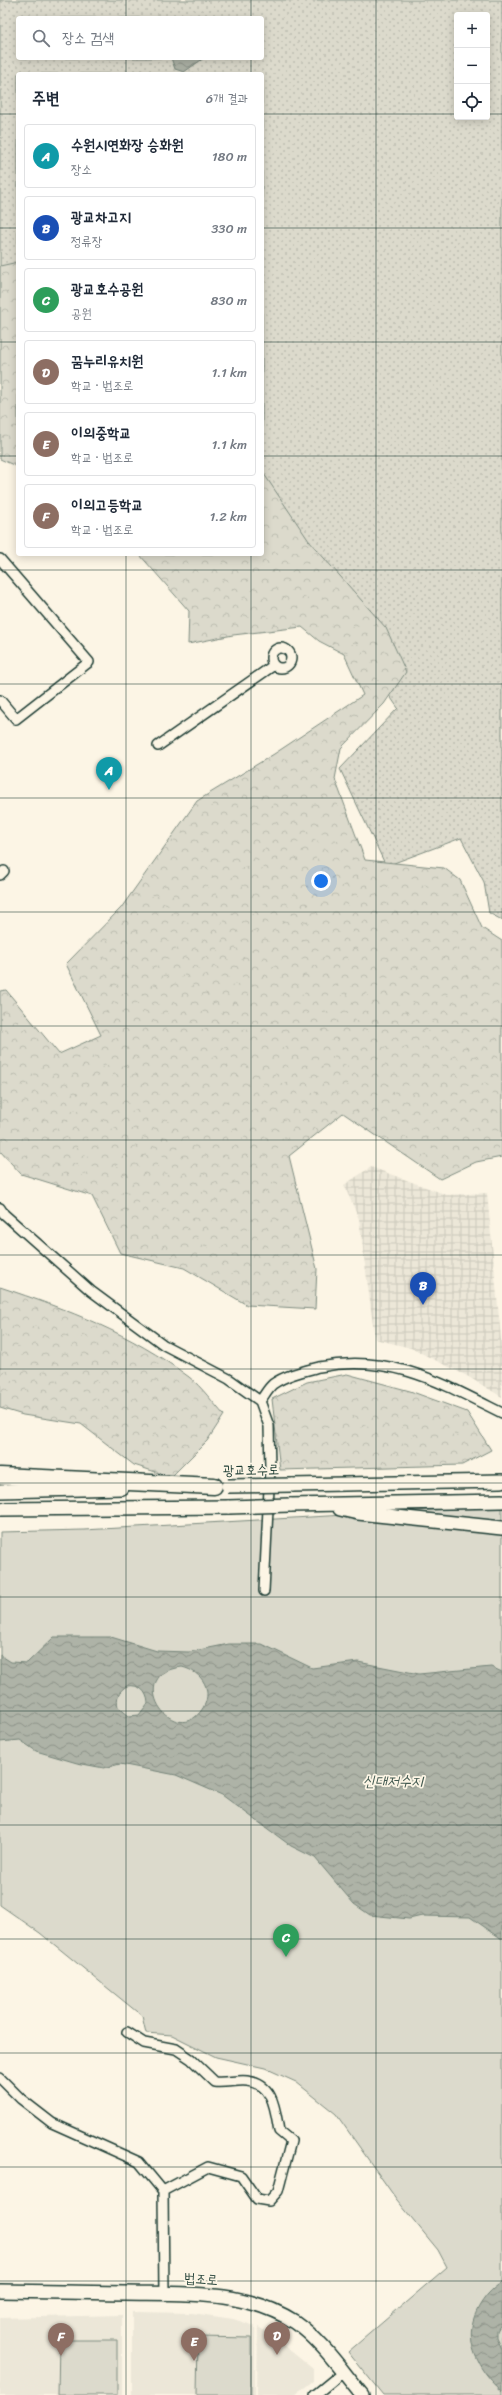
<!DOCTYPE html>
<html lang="ko">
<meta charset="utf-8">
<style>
body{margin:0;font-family:Sriracha,"Poor Story",sans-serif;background:#f2f2f3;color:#1f2937}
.controls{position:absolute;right:12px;top:12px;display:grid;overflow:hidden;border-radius:4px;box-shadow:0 2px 10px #0003}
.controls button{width:36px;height:36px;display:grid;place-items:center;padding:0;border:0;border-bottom:1px solid #e0e1e3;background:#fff;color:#1f2937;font:20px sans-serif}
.you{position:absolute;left:321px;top:881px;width:14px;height:14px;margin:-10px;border:3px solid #fff;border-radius:50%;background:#1a73e8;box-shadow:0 0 0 6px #1a73e833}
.badge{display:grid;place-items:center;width:26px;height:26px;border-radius:50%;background:#db2777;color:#fff;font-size:13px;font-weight:700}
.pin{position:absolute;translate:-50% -33px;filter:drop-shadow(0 1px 2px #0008)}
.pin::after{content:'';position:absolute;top:21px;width:14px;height:12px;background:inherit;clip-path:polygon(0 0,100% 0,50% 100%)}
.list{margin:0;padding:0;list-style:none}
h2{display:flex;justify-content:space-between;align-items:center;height:52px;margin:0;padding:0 16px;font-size:17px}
h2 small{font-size:13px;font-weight:400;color:#747a83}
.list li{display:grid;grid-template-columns:26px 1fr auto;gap:12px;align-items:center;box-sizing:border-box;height:64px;margin:0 8px 8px;padding:0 8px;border:1px solid #e0e1e3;border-radius:4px}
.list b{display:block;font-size:15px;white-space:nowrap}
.list p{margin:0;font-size:13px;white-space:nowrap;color:#747a83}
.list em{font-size:13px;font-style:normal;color:#747a83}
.icon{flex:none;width:22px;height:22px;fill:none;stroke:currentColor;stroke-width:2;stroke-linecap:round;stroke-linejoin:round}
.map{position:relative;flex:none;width:502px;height:2395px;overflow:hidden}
.search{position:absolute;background:#fff;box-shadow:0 2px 10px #0003;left:16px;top:16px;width:248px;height:44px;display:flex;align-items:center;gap:10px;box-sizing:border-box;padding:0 14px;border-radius:4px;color:#747a83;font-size:15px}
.panel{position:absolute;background:#fff;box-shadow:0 2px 10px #0003;left:16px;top:72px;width:248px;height:484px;border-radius:4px}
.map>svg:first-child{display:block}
</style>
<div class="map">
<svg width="502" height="2395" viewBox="0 0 502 2395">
<defs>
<pattern id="industrial-grid" width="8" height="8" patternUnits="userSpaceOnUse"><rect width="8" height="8" fill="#ece7d8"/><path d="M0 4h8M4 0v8" fill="none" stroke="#cac7ba"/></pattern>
<pattern id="grass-dots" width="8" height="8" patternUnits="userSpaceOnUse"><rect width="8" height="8" fill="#dcdacc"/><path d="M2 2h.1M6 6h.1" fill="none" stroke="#bcbcb0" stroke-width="1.8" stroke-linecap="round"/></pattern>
<pattern id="forest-crowns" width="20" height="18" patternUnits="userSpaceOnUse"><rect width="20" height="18" fill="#dcdacc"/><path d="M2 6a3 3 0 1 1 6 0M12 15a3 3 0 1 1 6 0" fill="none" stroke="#bcbcb0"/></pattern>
<pattern id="water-waves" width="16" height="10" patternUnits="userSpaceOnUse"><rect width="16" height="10" fill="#aeb3a7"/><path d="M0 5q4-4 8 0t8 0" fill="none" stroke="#8d9389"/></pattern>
</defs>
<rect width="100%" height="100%" fill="#fcf5e5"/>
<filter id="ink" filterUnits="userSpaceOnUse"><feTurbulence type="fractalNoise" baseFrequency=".025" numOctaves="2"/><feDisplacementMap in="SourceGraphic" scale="8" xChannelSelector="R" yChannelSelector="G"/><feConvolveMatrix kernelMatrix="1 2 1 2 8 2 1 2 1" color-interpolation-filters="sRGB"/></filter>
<g filter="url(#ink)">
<path fill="#ece7d8" d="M132,2312L192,2313L233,2319L255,2326V2395H132Z
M122,2315V2395H0V2318Z
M258,2327L267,2332L313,2369V2381L295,2395H257Z"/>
<path fill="url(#industrial-grid)" d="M371,1167L447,1195L487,1193L502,1349V1397L467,1376L411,1348L375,1339L359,1219L344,1185Z"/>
<path fill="url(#grass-dots)" stroke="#7e8c80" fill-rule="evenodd" d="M0,0H502V920L489,913L484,882L461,838L386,866L340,769L398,708L354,645L262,498V74H18V325L0,328ZM457,15H487V117H457ZM18,18H262V58H18Z"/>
<path fill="url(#forest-crowns)" stroke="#7e8c80" d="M18,262V467L0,459V266Z
M262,471L309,541L386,628L406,672L384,704L341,748L335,779L365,860L444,868L460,880L482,928L502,941V1157L476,1162L440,1179L343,1113L289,1156L317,1269L315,1309L247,1305L184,1268L120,1253L92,1196L21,1174L0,1151V991L6,990L59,1054L101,1035L66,964L121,908L197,801L274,754L363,695L344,654L319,641L302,627L233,635L188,644L189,611L139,554H262Z
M0,1287C69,1310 130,1333 189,1377C202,1387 213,1403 224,1415L207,1441L171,1477L134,1465L81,1424L23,1415L0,1408Z
M347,1374L410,1391L467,1412L491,1450L462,1465L280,1470L272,1399L307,1382Z"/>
<path fill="#dcdacc" stroke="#7e8c80" d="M502,1506V2395H383L348,2352L447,2267L438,2250L397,2200L336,2114L296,2082L265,2068L216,2057L172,2035L146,2033L142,2016L40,1933L0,1905V1532L84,1530Z
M198,2337L251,2338V2395H197Z
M59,2340H117V2395H58Z"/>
<path fill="url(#water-waves)" stroke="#758479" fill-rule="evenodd" d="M171,58H204L184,72L175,69Z
M54,1637H111L157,1651L189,1652L229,1644H262L312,1668L358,1662L419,1674L491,1667L502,1672V1939L470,1917L422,1916L409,1919L370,1915L354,1904L315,1858L291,1846L222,1795L176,1775L120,1764L104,1768L77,1763L36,1751L20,1740L0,1742V1655L11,1662L27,1663ZM182,1667C203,1672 215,1692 201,1711C172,1749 123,1673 182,1667ZM127,1686C139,1684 147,1691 148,1703L139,1715L129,1716L118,1707C116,1698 118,1691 127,1686Z
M502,2281V2322L497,2331V2338L502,2349V2391C472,2364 458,2329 488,2294C492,2289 498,2286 502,2281Z"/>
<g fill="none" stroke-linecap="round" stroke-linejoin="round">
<defs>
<path id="street" d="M0,559L89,662L16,719L0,700
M271 658a10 10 0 1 1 20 0a10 10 0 1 1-20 0Z
M158,746L274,665
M0,875L4,871
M0,1208L4,1214L91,1291L164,1345L229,1379L260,1401L269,1426L270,1468L264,1591
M260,1401C264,1396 268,1388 273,1384C286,1375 304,1371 319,1367C390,1353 440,1382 502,1413
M127,2032L144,2043L176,2049L191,2059L215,2082C226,2083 237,2080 247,2081C274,2084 275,2109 279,2131L291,2141L278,2191L269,2201L257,2199L241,2176L208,2167L163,2191L164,2294
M0,2078L21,2099L52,2123L139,2162L163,2191
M315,2395L343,2372"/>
<path id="secondary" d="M292,1485L502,1481
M0,1491L122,1488
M290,1505L502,1501
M0,1509L229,1507
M340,1509L358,1513L502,1528
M0,2291C41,2292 83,2292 124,2293C181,2294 244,2289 295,2322C321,2340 342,2371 362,2395"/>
<path id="highway" d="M0,1476L214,1486"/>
</defs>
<use href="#street" stroke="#1f3d34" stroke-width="12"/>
<use href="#secondary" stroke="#1f3d34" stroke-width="16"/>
<use href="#highway" stroke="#1f3d34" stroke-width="19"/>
<use href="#street" stroke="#fcf5e5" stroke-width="9"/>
<use href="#secondary" stroke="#fcf5e5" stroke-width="13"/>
<use href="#highway" stroke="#fcf5e5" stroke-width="16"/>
<defs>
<path id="secondary-bridge" d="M228,1486L292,1485
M229,1507L290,1505"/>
</defs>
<use href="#secondary-bridge" stroke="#1f3d34" stroke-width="16" stroke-linecap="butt"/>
<use href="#secondary-bridge" stroke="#fcf5e5" stroke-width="13"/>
</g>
</g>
<path fill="none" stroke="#1f3d34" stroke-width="1" stroke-opacity="0.55" d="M126,0V18M251,0V18M376,0V2395M126,58V74M251,58V74M0,114H18M262,114H457M487,114H502M0,228H18M262,228H502M0,342H18M262,342H502M0,456H18M262,456H502M126,554V2395M251,554V2395M0,570H502M0,684H502M0,798H502M0,912H502M0,1026H502M0,1140H502M0,1255H502M0,1369H502M0,1483H502M0,1597H502M0,1711H502M0,1825H502M0,1939H502M0,2053H502M0,2167H502M0,2281H502"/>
<g text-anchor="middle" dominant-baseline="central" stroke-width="3.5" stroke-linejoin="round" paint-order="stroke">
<g font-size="14" fill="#1f3d34" stroke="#fcf5e5">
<text transform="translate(251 1470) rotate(-1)">광교호수로</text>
<text transform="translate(201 2279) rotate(4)">법조로</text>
</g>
<g font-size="15" font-style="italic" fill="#435a51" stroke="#fcf5e5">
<text x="393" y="1781">신대저수지</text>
</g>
</g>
</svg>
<div class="controls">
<button>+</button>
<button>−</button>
<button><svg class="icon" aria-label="locate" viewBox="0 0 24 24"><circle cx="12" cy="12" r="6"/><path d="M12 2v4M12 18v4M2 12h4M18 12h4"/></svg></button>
</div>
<div class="you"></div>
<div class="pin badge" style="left:109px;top:790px;background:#0f9aa8">A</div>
<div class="pin badge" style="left:423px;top:1305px;background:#1a4fb4">B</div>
<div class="pin badge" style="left:286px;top:1957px;background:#2e9e5b">C</div>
<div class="pin badge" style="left:277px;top:2355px;background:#8d6e63">D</div>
<div class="pin badge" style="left:194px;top:2361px;background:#8d6e63">E</div>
<div class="pin badge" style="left:61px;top:2356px;background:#8d6e63">F</div>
<div class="search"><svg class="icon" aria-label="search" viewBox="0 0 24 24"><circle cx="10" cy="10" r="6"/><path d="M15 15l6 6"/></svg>장소 검색</div>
<section class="panel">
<h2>주변<small>6개 결과</small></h2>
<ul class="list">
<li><span class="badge" style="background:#0f9aa8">A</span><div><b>수원시연화장 승화원</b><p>장소</p></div><em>180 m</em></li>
<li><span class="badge" style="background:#1a4fb4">B</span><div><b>광교차고지</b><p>정류장</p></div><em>330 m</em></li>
<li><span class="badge" style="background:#2e9e5b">C</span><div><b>광교호수공원</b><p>공원</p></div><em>830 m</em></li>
<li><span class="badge" style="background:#8d6e63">D</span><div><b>꿈누리유치원</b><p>학교 · 법조로</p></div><em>1.1 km</em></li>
<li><span class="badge" style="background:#8d6e63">E</span><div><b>이의중학교</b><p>학교 · 법조로</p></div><em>1.1 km</em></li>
<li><span class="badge" style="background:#8d6e63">F</span><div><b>이의고등학교</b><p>학교 · 법조로</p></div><em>1.2 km</em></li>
</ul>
</section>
</div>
